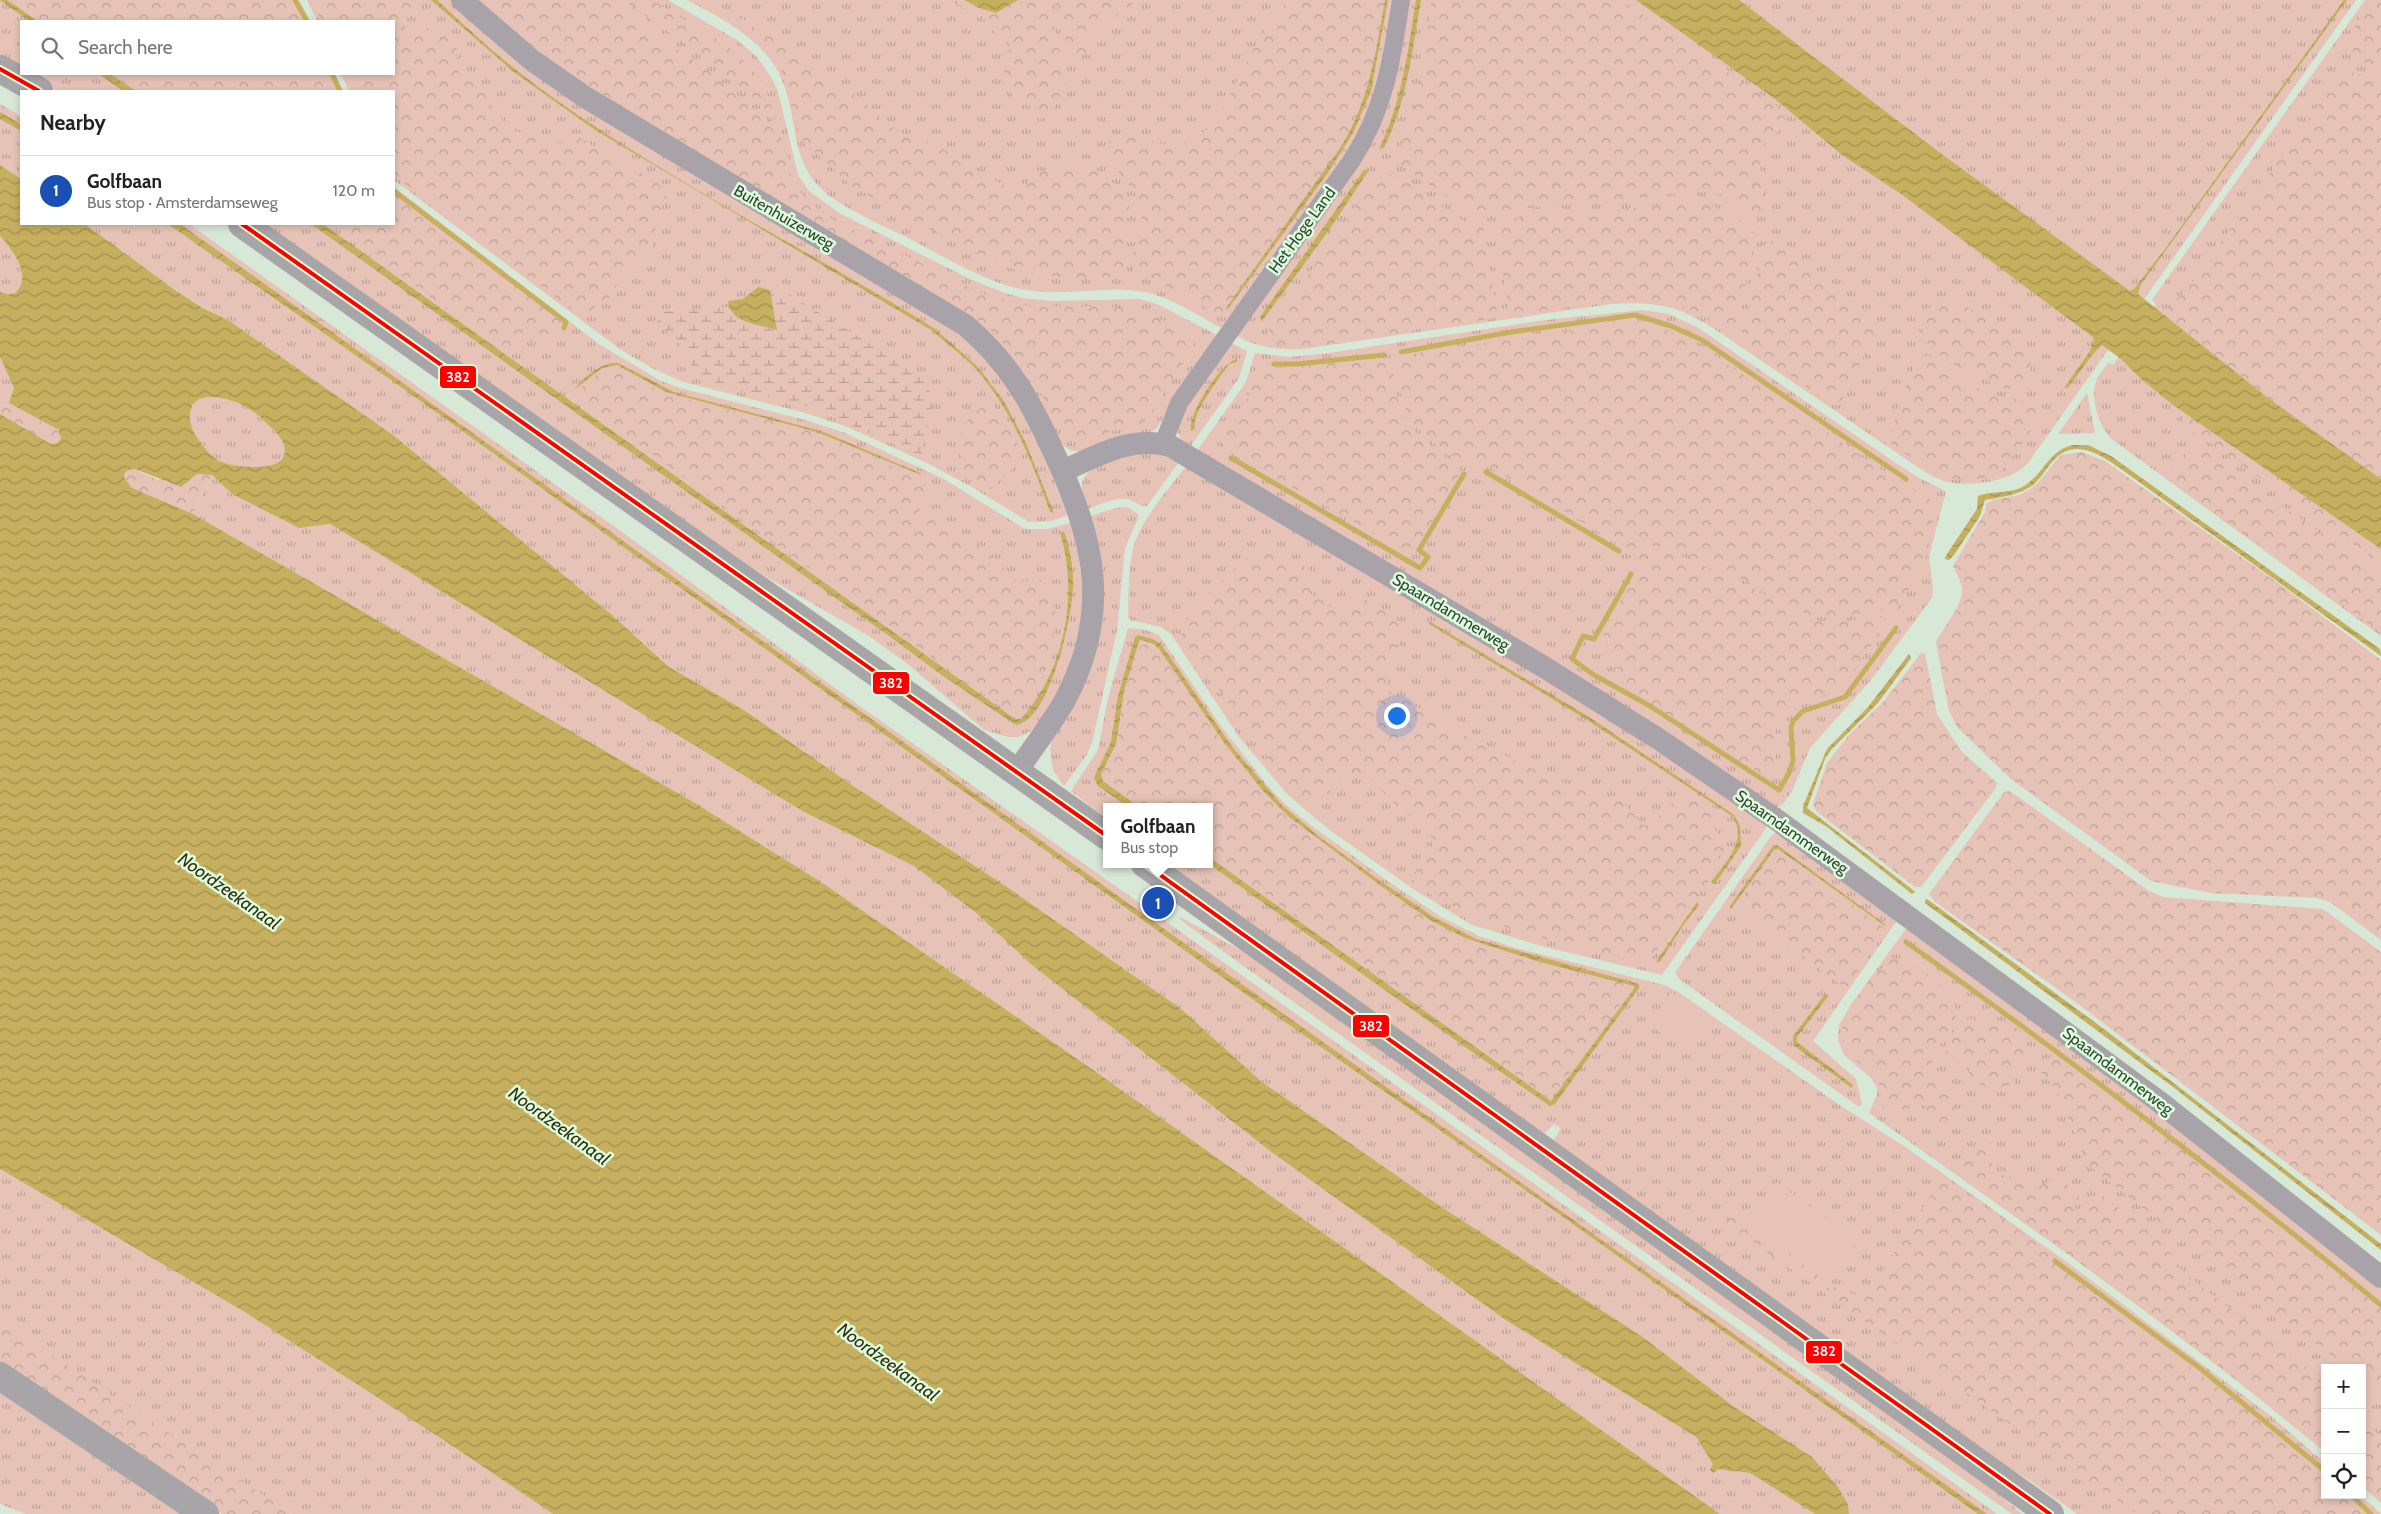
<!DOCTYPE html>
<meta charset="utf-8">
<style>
body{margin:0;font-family:Cabin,sans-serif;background:#f6f6f6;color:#222}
.controls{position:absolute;right:15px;bottom:15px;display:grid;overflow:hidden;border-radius:0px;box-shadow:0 2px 8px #0003}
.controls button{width:45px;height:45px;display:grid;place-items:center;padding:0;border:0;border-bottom:1px solid #e0e0e0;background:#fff;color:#222;font:25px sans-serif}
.you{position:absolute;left:1396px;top:715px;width:18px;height:18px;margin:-12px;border:4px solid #fff;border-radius:50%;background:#1a73e8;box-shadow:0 0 0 8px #1a73e833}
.badge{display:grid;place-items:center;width:32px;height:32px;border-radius:50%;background:#6c7b6c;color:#fff;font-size:16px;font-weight:700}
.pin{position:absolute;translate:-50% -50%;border:2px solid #fff;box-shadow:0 1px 5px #0006}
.popup{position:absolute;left:1103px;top:803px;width:110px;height:65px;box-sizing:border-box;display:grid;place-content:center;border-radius:0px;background:#fff;filter:drop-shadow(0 1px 4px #0005);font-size:16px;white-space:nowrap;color:#767676}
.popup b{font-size:19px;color:#222}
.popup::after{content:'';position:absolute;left:50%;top:100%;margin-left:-10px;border:10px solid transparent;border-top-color:#fff}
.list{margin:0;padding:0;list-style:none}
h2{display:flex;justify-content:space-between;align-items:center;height:65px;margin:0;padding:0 20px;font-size:21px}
h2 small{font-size:16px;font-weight:400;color:#767676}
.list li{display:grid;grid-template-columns:32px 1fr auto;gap:15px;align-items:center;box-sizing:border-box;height:70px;padding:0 20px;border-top:1px solid #e0e0e0}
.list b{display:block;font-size:19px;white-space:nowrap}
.list p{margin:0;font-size:16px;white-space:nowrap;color:#767676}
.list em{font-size:16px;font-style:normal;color:#767676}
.icon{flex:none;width:28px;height:28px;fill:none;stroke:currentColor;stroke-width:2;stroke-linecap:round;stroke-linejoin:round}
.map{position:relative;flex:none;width:2381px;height:1514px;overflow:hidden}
.search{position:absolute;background:#fff;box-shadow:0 2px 8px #0003;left:20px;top:20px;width:375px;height:55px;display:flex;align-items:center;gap:12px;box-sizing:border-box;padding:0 18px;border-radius:0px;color:#767676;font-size:19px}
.panel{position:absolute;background:#fff;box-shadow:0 2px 8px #0003;left:20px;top:90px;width:375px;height:135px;border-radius:0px}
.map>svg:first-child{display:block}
</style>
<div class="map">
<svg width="2381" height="1514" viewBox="0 0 2381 1514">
<defs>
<pattern id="grass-tufts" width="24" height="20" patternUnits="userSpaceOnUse" patternTransform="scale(1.25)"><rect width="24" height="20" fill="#e7c3b7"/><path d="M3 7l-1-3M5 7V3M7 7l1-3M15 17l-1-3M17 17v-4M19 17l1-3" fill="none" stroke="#bca095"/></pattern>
<pattern id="forest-crowns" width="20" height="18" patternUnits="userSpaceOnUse" patternTransform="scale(1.25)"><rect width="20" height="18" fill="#e7c3b7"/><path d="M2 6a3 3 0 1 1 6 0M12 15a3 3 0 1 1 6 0" fill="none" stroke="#bca095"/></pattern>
<pattern id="wetland-marsh" width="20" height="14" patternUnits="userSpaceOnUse" patternTransform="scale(1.25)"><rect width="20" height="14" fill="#e7c3b7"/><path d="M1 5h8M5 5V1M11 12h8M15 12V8" fill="none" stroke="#bca095"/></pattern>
<pattern id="water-waves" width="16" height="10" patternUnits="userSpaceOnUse" patternTransform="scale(1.25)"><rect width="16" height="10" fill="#c6af5e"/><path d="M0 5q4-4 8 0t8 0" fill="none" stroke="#a1904e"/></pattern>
</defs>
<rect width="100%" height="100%" fill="#d7e8d7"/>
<path fill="url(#grass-tufts)" d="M0,0H299L310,21H21V70L0,58Z
M307,0H452L961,331L1021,398L1068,515L1052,521L1029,522L970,486L925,462L845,426L802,412L683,382L654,369L621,350L394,180V91H349L341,74H394V21H317Z
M472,0H668L737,40L757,57L771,77L778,91L798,175L809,191L839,213L970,279L1005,293L1022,298L1052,301L1140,299L1157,304L1217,335L1156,429L1149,433L1082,452L1070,450L1059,443L1018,371L589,91Z
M687,0H1395L1383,67L1360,135L1223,329C1199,316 1171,297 1144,292C1103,285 1061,298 1020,289C982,280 944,257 910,239C886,227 860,216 837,201C782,166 804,116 776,68C756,35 719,17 687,0Z
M1408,0H2356L2028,463C2012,482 1970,487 1947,482C1937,479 1928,474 1919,468L1719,332C1679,306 1660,301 1611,304L1302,349C1279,350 1258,348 1237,336L1342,187Z
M2365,0H2381V636L2113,440C2099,428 2089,397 2097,379C2100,373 2105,367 2109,362L2113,365L2156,304L2152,300Z
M28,74H335L343,91H58Z
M0,104L21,116V179L0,165Z
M394,187L599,344L661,381L680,388L809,421L845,433L944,479L1025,529H1047L1074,522L1085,606L1066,679L1039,723L1031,731L1018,737H1009L984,730L909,665L869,636L763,575L259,224H394Z
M85,224H189L622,532L861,707L1236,971L1997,1514H1849L1848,1504L1812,1457L1733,1406L1640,1335L1446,1210L1262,1082L1180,1008L1010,889L855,787L744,710L669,667L612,615L393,435L228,320C176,296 132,257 85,224Z
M0,236C11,248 31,274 18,290C13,296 7,294 0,292Z
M1642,310L1669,314L1697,327L1893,461L1919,478L1946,491L1929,557L1933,589L1932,598L1871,680L1810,748L1792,791L1783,804L1776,807L1197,451L1246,382L1255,353L1290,357L1329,353L1546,320Z
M1231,343L1247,351L1239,378L1190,447C1178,440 1176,431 1179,418Z
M0,357L14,388L9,403L0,406Z
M2087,393L2095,433L2058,434Z
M208,397C231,397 251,407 266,423C274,431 288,442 284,455C279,473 232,467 219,461C211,456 204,448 198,439C190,427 187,418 193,404L199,399Z
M1150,451L1179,462L1147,506C1140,507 1135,501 1128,499C1115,497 1099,505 1087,509C1085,503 1082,496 1082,490C1078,462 1130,456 1150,451Z
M1187,465L1540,674L1767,824L1765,830L1662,975L1545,947L1472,925L1413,889L1327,828L1288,795L1239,737L1171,634L1161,627L1130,620L1128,617C1129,596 1128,575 1132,554C1138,521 1167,492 1187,465Z
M212,475L232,494L299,528L330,524L804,812L914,866L975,912L1032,965L1270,1151L1507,1321L1696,1437L1718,1469L1750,1473L1815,1514H1720L1089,1067L824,884L695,803L193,514Z
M1127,507L1138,514L1139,516L1125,548L1117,630L1092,743L1086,756L1064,786L1053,770L1050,750L1052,739L1081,682L1090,516L1116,508Z
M1128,628L1146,630L1159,635L1221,726L1267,785L1285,804L1312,826L1389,882L1441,917L1479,936L1516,948L1664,985L1677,991L1841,1106L1904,1146L2071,1265L2272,1417L2325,1463V1495H2360L2381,1514H2077L2023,1476L1982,1453L1553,1142L1561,1128L1554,1124L1543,1135L1168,864H1209V807H1107V819L1071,791L1098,750L1108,698Z
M1778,832L1898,919L1813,1041L1856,1079L1862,1104L1859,1107L1679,979L1676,974V971L1772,835Z
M1180,917L1257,959L1969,1468L2022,1514H2012L1228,955L1178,918Z
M1908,926L2041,1022L2381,1286V1503L2362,1486V1368H2325V1452L2270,1406L2107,1282L1869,1113L1877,1094V1088L1871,1078L1844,1055L1838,1040L1839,1025L1852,1003Z
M0,1169L243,1311L445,1441L553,1514H292L0,1323Z
M0,1393L186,1514H26L0,1504Z"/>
<path fill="url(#forest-crowns)" d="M12,0H293L304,21H42Z
M311,0H415L418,4L405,16L404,25L410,31L427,28L443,32L457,49L456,65L461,77L482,87L492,106L504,121L515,130L547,144L563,142L578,137L658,183L667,199L658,215L651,250L642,262L621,277L611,296L587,313L569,308L510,262L446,217L421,194L400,181L394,173V91H354L346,74H394V21H321Z
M477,0H602L610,3L715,76L741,98L783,140L791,174L804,198L835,221L986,295L1029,306L1125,307L1147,312L1197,339L1152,413L1138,428L1111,431L1090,441L1071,440L1057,426L1037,386L1018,358L986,326L626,110L553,61Z
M623,0C631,0 642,0 649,0C662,4 675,15 686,21C729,45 769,70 775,123L755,99L713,63Z
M1018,0H1047L1056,32L1066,82L1053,112L1047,118L1039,119L1035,115L1032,107C1027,104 1022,105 1017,101C1014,99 1011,93 1009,88C995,63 1014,63 1008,41L994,33L990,24L983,18Z
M1054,0H1137L1095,32L1089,40L1088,51C1080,57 1076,59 1068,53L1063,27Z
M1289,0H1392L1374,87L1355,138L1282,245L1235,307L1229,314L1222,316L1157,282L1135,275C1125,252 1148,227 1140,202C1133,180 1105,169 1108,142C1127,126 1152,146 1174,145C1183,144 1197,136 1205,131C1215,123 1222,108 1229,96C1247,64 1262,26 1289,0Z
M1432,0H1621L1776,105L1785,119L1781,129L1767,140L1759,154L1763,197L1760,213L1753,216L1724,196L1703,192L1508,210L1476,211L1465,209L1402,166L1399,149L1409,127L1418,95Z
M2371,0H2381V66L2365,63L2355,57L2349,41L2355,25Z
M727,12L737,14L753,27L784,39L799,61L819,78L860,97L885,123L900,132L938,145L952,155L966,170L986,176L1015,191C1031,186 1027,178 1038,173C1042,171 1048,171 1053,170C1062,167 1069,164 1079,165C1097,167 1121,187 1130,202L1123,236L1125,272L1118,276L1075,279L1021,272L997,263L951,241L850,185L798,136L788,94L781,71L773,59L759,45L725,20L724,13Z
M2349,72L2381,78V479L2268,398L2163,316L2196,277L2340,75Z
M114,74H330L338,91H140Z
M1388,175L1399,176L1462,220L1483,224L1497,313L1495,318L1320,346L1291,347L1267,343L1266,335L1373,181Z
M394,193L563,322L562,328L541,338L521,343L508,354L331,224H394Z
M1700,202C1718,206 1752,222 1757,240L1733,333L1726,332L1697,312L1655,299L1624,300L1511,315L1508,309L1496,224L1500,220Z
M1771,241L1874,317L1877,330L1843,398L1835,406L1743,344L1742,338L1765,242Z
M1950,300L1976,311L2029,349C2033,367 2032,378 2018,391C1987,384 1939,362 1920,334C1918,331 1917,324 1915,319L1928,308Z
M1634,323L1662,327L1710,352L1870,462L1932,501L1933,527L1925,561L1895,613L1887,610L1836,617L1811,616L1787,605L1759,586L1739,579L1686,553L1651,545L1631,551L1480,461L1464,464C1447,451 1424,439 1412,421C1400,404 1399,377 1395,357L1516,338Z
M1921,356H1929L1959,378L1991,395L2041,404L2042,415L2003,470L1988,478L1963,480L1945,478L1892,446L1890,440C1898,411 1904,381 1921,356Z
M1390,358C1395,378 1395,404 1407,421C1421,442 1445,453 1461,472L1413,555L1224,449L1220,443L1223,433L1244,404L1259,374L1276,368Z
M619,367L664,393L814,432L870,455L922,481L926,493L918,505L920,513L987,551L1016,581L1042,580L1056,613L1052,642L1043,673L1022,705L1005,708L968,683L573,397C586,383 600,368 619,367Z
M990,401L1017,439L1016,465L991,489L959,473C958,432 956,426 990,401Z
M9,403L59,430L61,439L57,443L51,444L0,414V406Z
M2188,414L2381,549V564L2210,443L2184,428L2183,418Z
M2200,447L2381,576V633L2171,481L2170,472C2178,462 2185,448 2200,447Z
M2081,452L2105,461L2278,583L2381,660V940L2330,902L2316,898L2211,893L2151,881L2011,779L1957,727L1949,711L1936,642C1943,627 1964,605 1962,588C1961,581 1956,572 1953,566L1985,512L1986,504C1995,496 2012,499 2023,493C2041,485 2048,468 2061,455Z
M135,469L158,480L197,474L212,475L193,514L132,488L125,479L124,474L128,470Z
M1645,549L1662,550L1687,558L1759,591L1804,619L1832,623L1880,617L1890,620L1841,688L1817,698L1795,700L1782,715L1776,726V760L1770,779L1627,692L1602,631L1627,590L1639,562L1635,557Z
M1263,550H1276L1315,573L1310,585L1311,594L1343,614L1358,595L1402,623L1405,628L1386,676L1390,691L1468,737L1549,777L1623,802L1643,825L1652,826C1660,811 1676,799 1693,794L1708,801L1717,812L1715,828L1725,849L1716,861L1707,884L1653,956L1635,961C1558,941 1479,929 1413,883L1414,874L1432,847L1431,832L1395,804L1369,778L1347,774L1322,800L1304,802L1280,774L1180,637L1193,608L1244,560Z
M1146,644L1159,650L1208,724L1272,803L1286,817L1358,871L1451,934L1472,943L1514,956L1629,984L1631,990L1552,1097H1547L1209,854V807H1142L1103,779L1102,773L1117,747L1123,696L1139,647Z
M1921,653H1925L1937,714L1961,751L1997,783L1996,788L1921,887H1915L1816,811L1813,804L1827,763L1848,736L1884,701Z
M2010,791L2149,891L2163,897L2323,909L2381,952V1235L2081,1006L1935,902L1929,894L2004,792Z
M1774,851L1779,852L1884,928L1885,931L1849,986L1844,987L1737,908V904Z
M1892,957L1934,977L1954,1005L1956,1016L1933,1058L1930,1075L1934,1083L1950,1096L1956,1105L1948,1120L1935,1122L1924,1105L1893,1112L1882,1106L1878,1077C1866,1068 1850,1059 1844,1045C1831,1018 1875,976 1892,957Z
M1970,1018L1982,1025L1996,1020L2014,1024L2025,1038L2023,1056L2014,1069V1084C1997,1089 1984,1088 1969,1079L1970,1068L1946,1054L1954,1031Z
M2054,1051L2262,1211L2381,1308V1392L2362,1378V1368H2348L2242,1287L2087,1164L2055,1087L2041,1072Z
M1991,1143L1992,1173L2022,1179L2035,1189L2058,1176L2080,1198L2069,1218V1222L2099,1193L2122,1211L2157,1233L2184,1273L2278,1345L2325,1387V1452L2219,1366L1954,1170L1952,1163Z
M1942,1177L2048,1251L2053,1263L2259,1419L2325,1475V1495H2347L2368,1514H2137L1726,1223L1733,1213L1827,1282L1824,1286L1832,1290L1836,1285C1852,1296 1857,1298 1873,1287Z
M0,1323L39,1347L292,1514H222L0,1368Z
M2362,1420L2381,1437V1503L2362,1486Z"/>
<path fill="url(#wetland-marsh)" d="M947,0H991L1008,6C985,18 969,12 947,0Z
M776,286L922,376L934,400L921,456L809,407L699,378L679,344L657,321L658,312L728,307L736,318L777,330L770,290Z"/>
<path fill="#e7c3b7" d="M1671,992L1712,1021L1689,1053L1649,1024Z
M1777,1182L1857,1242L1827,1282L1747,1222Z"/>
<path fill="url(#water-waves)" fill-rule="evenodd" d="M0,0H7L38,21H29Z
M431,0H437C469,30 502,60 537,86C654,172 787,239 911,314L935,329L977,366L1004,401L1026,443L1054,513L1050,512C1032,461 1011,408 974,367C961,354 945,342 931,330L595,130L515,73Z
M964,0H1018L996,13L979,8Z
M1385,0H1388L1371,91L1353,133L1327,174L1227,310L1226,308L1340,148C1369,103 1376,51 1385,0Z
M1416,0H1421C1412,51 1407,102 1384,148L1379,149C1402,102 1408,51 1416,0Z
M1636,0H1739L1943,155L2130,291L2135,288L2165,249L2344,0H2347L2140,286L2138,294L2268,398L2381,479V549L2173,405L2141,379L2121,359L2102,345L2093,354L2068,388H2064L2090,351L2094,338L1901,194L1842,155L1775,99Z
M99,74H110L136,91H123Z
M0,112L21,124V131L0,119Z
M0,165L21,179V224H85L175,290L203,308L228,320L393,435L612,615L669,667L744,710L855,787L1010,889L1180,1008L1262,1082L1446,1210L1640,1335L1733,1406L1812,1457L1837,1486L1848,1504L1849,1514H1815L1750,1473L1718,1469L1713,1473L1710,1470L1713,1464L1696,1437L1507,1321L1270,1151L1032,965L975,912L914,866L804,812L330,524L299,528L232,494L212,475L197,474L181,487L135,469L128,470L124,474L125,479L132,488L193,514L508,695L695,803L824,884L1089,1067L1720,1514H553L445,1441L243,1311L0,1169V414L51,444L57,443L61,439L59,430L9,403L14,388L0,357V292C7,294 13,296 18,290C31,274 11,248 0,236ZM208,397C231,397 251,407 266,423C274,430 288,442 284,455C279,473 232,467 219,461C211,456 204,448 198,439C190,427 187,417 193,404L199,399Z
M1364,170H1369L1327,233L1262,321L1260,317Z
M168,224H180L255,277L1153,921L1987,1514H1978L1538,1199L1258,1003L401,387Z
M311,224H323L1015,719H1021C1065,671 1079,594 1060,533L1064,531C1070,549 1074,569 1073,588C1072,617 1050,721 1016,725L1013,723L943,676L889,636Z
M758,287L770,290L777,330C760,325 730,323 728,301L743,299Z
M1237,359V362L1229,364C1220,378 1191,413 1195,429L1191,431C1187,415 1222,361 1237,359Z
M611,363H618L674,392L821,431L920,473L921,475L817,432L666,392L617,365L602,368L574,390C582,379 597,366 611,363Z
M2073,445H2088L2111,456L2380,649L2381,656L2121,469C2100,454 2074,437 2053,461C2046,469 2041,478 2033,485C2019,495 2002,497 1985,500L1980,516L1954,555L1949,560L1945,559V557L1977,509L1978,496C1994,490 2012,495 2027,484C2045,471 2050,450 2073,445Z
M1429,621L1589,717L1733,814L1740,826L1741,846L1715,884L1711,882C1725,863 1749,840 1732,816L1587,720L1429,624Z
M1138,635L1153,639L1161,644L1233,748L1282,805L1321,838L1379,880L1432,916L1476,939L1639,984V988L1555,1104L1550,1106C1435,1027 1322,945 1209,864V857L1551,1101L1634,989V986L1536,961L1465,938L1432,921L1381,886L1288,816L1264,792L1223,741L1159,649L1154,644L1141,640L1139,641L1124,691L1116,744L1101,774L1103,781L1139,807H1128L1098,786L1094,778L1111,742L1118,696L1135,637Z
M1909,654L1911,658L1878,703L1831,750L1825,759L1807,808L1913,890L1915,892L1912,894L1827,827L1803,813V806L1827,749L1868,707Z
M1777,845L1885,924V926L1778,849L1774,850L1731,909L1730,906L1773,846Z
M1927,899L2108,1032L2381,1244V1250L2173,1087L1925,903V900Z
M1697,902L1699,905L1682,927L1660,962H1656Z
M1825,994L1829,995L1797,1037V1042L1853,1085L1852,1088L1793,1045V1036Z"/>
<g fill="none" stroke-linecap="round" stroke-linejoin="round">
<path stroke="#c6af5e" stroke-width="5" d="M295,0L307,21
M332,74L340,91
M394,191L566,322L564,328
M1401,352L1511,332L1635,315L1671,326L1702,340L1906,479
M1274,364H1297L1384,355
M1231,458L1420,568L1428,557L1419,550L1464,474
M1486,472L1619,551
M1631,574L1594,639L1583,636L1572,659L1594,675L1650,706L1779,790L1789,773L1793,761L1791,728L1793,721L1803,711L1845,697L1896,628
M1906,942C2068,1058 2227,1178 2381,1305
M2055,1261L2201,1369L2325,1471
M2351,1495L2371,1514"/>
<path stroke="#a8a3a8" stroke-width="18" d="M1163,444L1179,403L1352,160C1385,109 1392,59 1401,0"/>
<path stroke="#a8a3a8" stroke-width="22" d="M462,0L533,61L585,97L965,325C1010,363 1031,402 1055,455C1095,541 1112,613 1064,702C1050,726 1033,748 1017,771
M1063,471C1097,456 1133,434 1172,447L1544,667L1660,740L1777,820L2157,1100L2381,1277"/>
<path stroke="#a7a5a7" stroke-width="28" d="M0,69L39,91
M242,224L1107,836
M1145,864L2050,1514
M0,1376L205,1514"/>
<defs>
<path id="bus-1" d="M0,69L39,91
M242,224L1107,836
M1145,864L2050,1514"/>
</defs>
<use href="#bus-1" stroke="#dcfedd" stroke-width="8"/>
<use href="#bus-1" stroke="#f00" stroke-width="4"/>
</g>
<g text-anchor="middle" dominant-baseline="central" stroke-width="5" stroke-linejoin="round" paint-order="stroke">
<g font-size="16" fill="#334033" stroke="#dcfedd">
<text transform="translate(784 217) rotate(30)">Buitenhuizerweg</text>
<text transform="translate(1302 230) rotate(-54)">Het Hoge Land</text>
<text transform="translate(1451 612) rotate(31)">Spaarndammerweg</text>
<text transform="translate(1792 832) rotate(35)">Spaarndammerweg</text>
<text transform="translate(2118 1071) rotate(37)">Spaarndammerweg</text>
</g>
<g font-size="18" font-style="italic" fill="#352b15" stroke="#dcfedd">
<text transform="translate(229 891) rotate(35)">Noordzeekanaal</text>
<text transform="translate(559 1126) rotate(36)">Noordzeekanaal</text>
<text transform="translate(888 1362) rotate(36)">Noordzeekanaal</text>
</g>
</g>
<g stroke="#dcfedd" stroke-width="2">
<rect x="439" y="365" width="38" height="24" rx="5" fill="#f00"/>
<rect x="872" y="671" width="38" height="24" rx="5" fill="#f00"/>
<rect x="1352" y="1014" width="38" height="24" rx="5" fill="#f00"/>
<rect x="1805" y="1340" width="38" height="24" rx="5" fill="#f00"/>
</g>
<g font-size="14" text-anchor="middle" font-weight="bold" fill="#fff">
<text x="458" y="382">382</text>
<text x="891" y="688">382</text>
<text x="1371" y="1031">382</text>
<text x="1824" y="1356">382</text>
</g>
</svg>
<div class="controls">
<button>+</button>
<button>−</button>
<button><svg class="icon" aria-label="locate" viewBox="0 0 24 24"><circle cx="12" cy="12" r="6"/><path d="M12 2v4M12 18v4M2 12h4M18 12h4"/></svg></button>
</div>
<div class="you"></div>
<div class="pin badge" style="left:1158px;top:903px;background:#1a4fb4">1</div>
<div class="popup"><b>Golfbaan</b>Bus stop</div>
<div class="search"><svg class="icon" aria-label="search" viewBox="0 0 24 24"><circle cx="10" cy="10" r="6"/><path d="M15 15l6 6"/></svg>Search here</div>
<section class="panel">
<h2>Nearby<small></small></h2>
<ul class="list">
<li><span class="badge" style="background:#1a4fb4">1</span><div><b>Golfbaan</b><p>Bus stop · Amsterdamseweg</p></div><em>120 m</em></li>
</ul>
</section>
</div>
